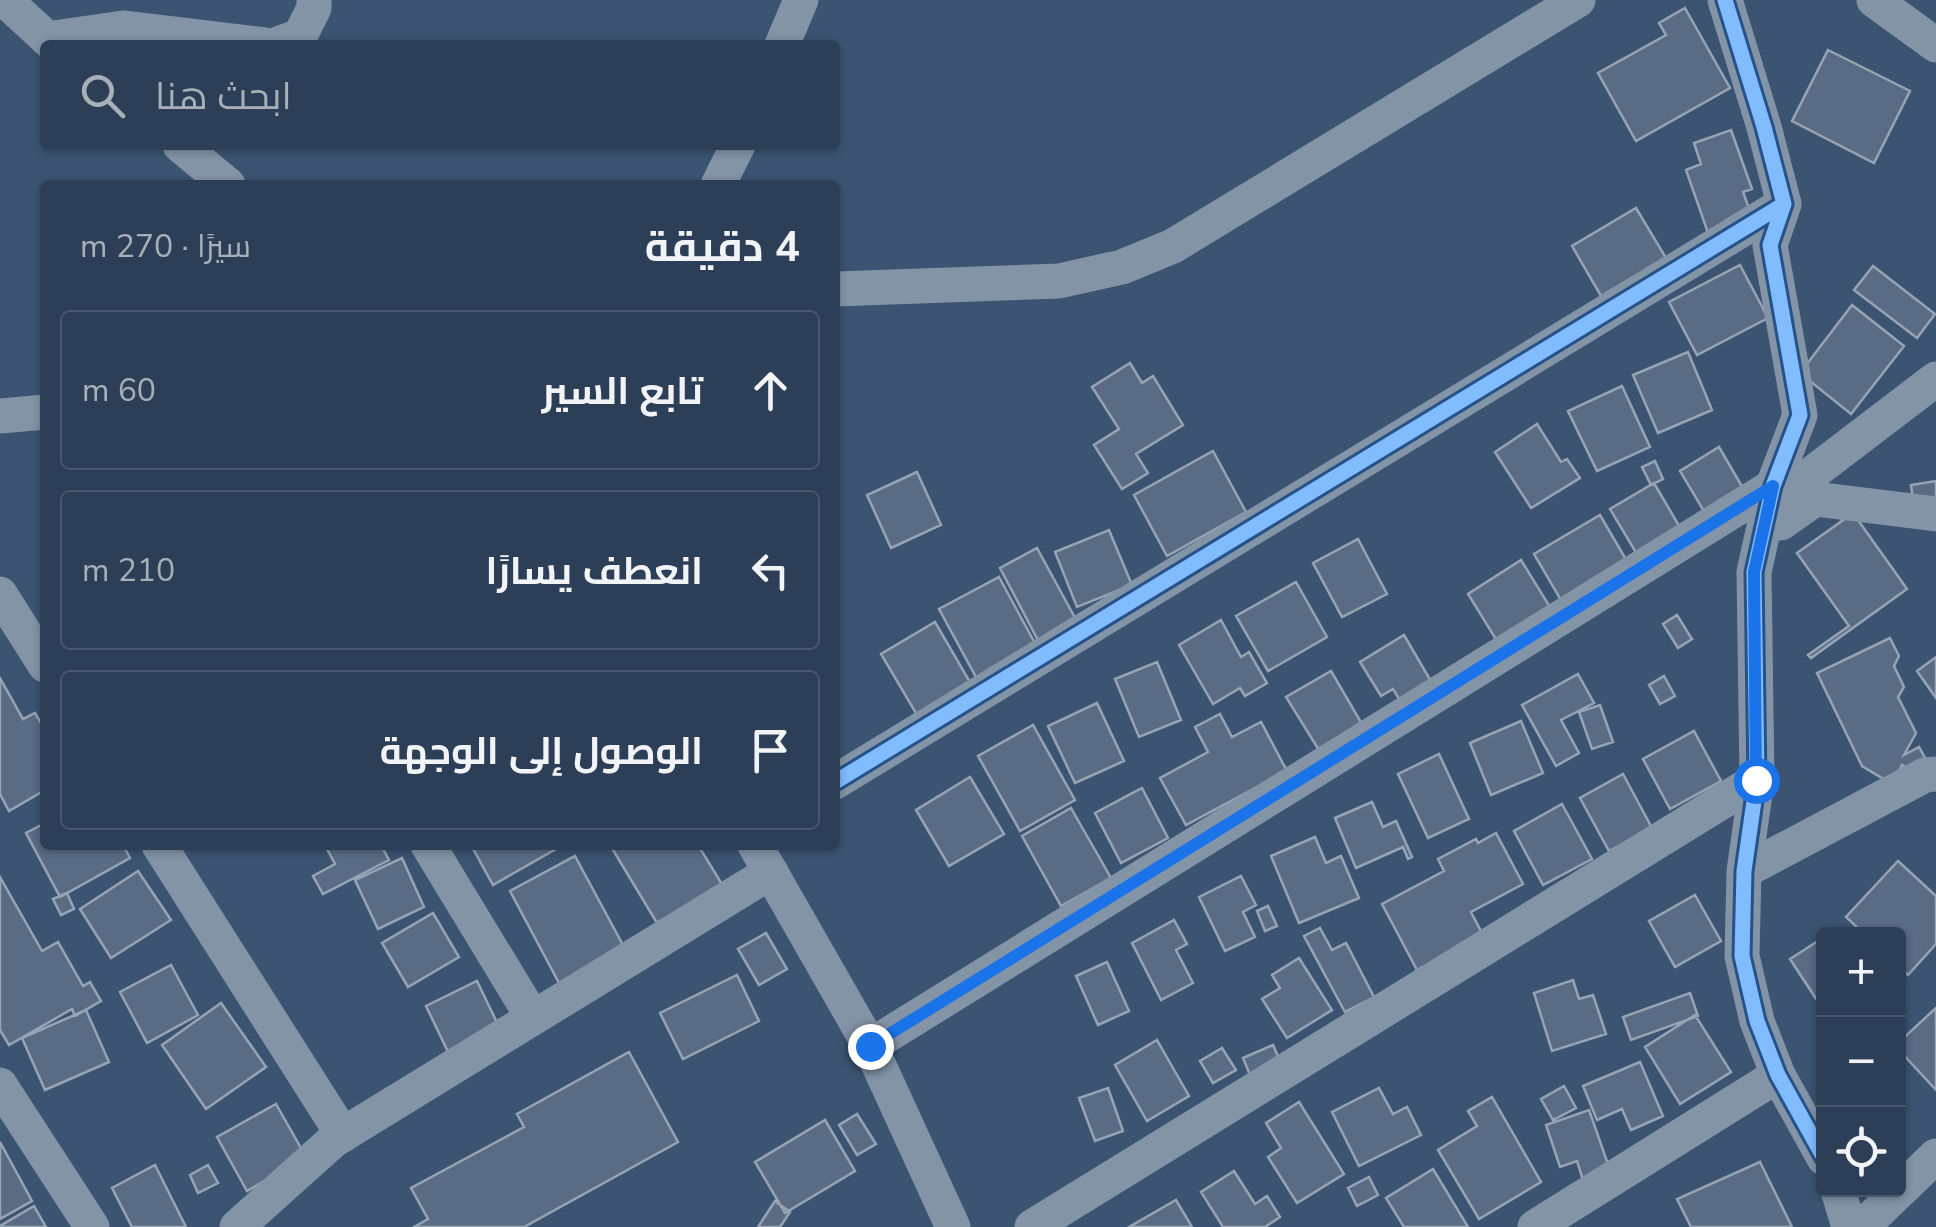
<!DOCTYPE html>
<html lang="ar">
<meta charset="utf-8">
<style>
body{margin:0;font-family:"Nunito Sans",Cairo,sans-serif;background:#35465c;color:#f1f3f6;direction:rtl}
.controls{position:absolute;right:30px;bottom:30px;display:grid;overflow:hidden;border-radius:10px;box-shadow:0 2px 8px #0004}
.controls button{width:90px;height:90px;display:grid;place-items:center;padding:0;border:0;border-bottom:2px solid #48586c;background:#2d3f56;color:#f1f3f6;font:50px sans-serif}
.stop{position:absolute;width:30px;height:30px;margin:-22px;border:8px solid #1a73e8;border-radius:50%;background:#fff}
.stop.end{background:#1a73e8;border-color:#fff;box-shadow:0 2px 10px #0008}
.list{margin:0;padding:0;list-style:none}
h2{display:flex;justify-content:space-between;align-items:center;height:130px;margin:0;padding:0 40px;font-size:42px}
h2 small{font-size:32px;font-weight:400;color:#a7afb9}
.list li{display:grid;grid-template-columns:65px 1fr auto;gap:30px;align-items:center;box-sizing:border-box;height:160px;margin:0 20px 20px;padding:0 20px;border:2px solid #48586c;border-radius:10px}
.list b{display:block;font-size:38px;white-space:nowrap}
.list em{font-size:32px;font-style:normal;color:#a7afb9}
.icon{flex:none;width:55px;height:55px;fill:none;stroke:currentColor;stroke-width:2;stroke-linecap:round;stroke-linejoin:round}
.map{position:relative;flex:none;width:1936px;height:1227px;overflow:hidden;direction:ltr}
.search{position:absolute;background:#2d3f56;box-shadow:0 2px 8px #0004;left:40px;top:40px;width:800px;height:110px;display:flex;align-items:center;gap:25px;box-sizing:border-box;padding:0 35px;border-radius:10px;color:#a7afb9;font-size:38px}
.panel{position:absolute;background:#2d3f56;box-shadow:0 2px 8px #0004;left:40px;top:180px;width:800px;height:670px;border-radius:10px;direction:rtl}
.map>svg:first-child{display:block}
</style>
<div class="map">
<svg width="1936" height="1227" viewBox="0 0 1936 1227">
<rect width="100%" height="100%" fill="#3c5472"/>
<path fill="#596c84" stroke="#96a4b5" stroke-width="2.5" d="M1685,8L1730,88L1636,141L1598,73L1666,35L1659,23Z
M1828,50L1910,91L1874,163L1792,121Z
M1731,130L1752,189L1743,192L1752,217L1708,233L1686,170L1701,164L1694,143Z
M1636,208L1666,258L1601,296L1572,246Z
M1740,265L1768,318L1697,355L1669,302Z
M1873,266L1935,314L1917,338L1854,290Z
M1852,305L1904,346L1851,414L1800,373Z
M1688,352L1712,410L1658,433L1633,375Z
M1130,363L1142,383L1153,376L1183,425L1136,454L1148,473L1122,489L1094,445L1119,429L1092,387Z
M1622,386L1650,447L1597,471L1568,411Z
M1537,424L1561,462L1567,459L1580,478L1531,508L1495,452Z
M1719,447L1747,495L1708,518L1680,471Z
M1213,451L1246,512L1167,556L1134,495Z
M1655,461L1663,479L1651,485L1642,467Z
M917,472L941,525L891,548L867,495Z
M1936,481V504L1914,507L1911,485Z
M1654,483L1685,536L1641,561L1610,509Z
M1853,513L1907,589L1811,658L1808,655L1849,626L1797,553Z
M1600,515L1631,568L1565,607L1534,554Z
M1109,530L1132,585L1077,607L1055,552Z
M1358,539L1387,594L1342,617L1313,563Z
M1037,548L1080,627L1042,648L1000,568Z
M1521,560L1550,607L1497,641L1468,594Z
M999,577L1037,647L977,679L939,609Z
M1296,582L1327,637L1268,671L1236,616Z
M1677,615L1692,639L1678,648L1663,624Z
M1221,620L1241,657L1249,652L1267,683L1245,696L1240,688L1213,704L1179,645Z
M935,622L974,689L920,720L881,654Z
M1404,635L1435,688L1404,707L1393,689L1381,696L1360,662Z
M1890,638L1899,656L1894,666L1904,687L1898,697L1916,733L1904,755L1919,747L1925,758L1916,773L1902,765L1892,784L1862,766L1817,673Z
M1936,657V698L1917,671Z
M1157,662L1181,720L1139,737L1115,679Z
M1331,671L1365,729L1322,755L1286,697Z
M1578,674L1594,703L1561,720L1579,753L1556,766L1522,705Z
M1664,676L1675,696L1660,704L1649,685Z
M0,678L23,719L35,713L45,730V790L9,811L0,794Z
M1097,703L1124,761L1075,783L1048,726Z
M1600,705L1613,742L1592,749L1579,712Z
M1220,714L1232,737L1261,722L1287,771L1186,825L1160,778L1208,752L1195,727Z
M1521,721L1543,773L1491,795L1470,743Z
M1033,725L1075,800L1020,831L978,756Z
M1694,731L1721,781L1670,809L1643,759Z
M1439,754L1469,819L1428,838L1398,774Z
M1623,774L1652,828L1609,851L1580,798Z
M970,777L1004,834L949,866L916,810Z
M1142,788L1168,838L1121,863L1095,813Z
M1372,802L1383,827L1396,821L1412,857L1408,859L1403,847L1356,868L1335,818Z
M1562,804L1592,859L1543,885L1514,831Z
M1071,808L1111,878L1061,906L1022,836Z
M45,823V845H123L130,858L60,897L26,833Z
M1496,833L1523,884L1471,912L1483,935L1417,970L1382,904L1444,871L1438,859L1476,839L1478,843Z
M1315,837L1326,863L1341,856L1359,898L1299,923L1271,856Z
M325,845H381L389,860L323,894L313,876L335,864Z
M471,845H563L493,885Z
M610,845H698L728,894L663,933Z
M575,856L624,947L559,983L510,891Z
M402,858L424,907L378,929L355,880Z
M1898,861L1936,896V944L1908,975L1898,966V934H1864L1846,917Z
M138,871L171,920L111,958L80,909Z
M1241,876L1256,905L1243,912L1255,937L1225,951L1199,897Z
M0,877L42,951L58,942L83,986L90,982L101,1001L75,1016L72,1009L9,1045L0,1030Z
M67,893L74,909L61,915L53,899Z
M1695,895L1721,941L1675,967L1649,921Z
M1268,906L1277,926L1265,931L1257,911Z
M433,913L459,957L408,987L382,943Z
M1174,920L1187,944L1176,950L1193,983L1161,1000L1132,943Z
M1320,928L1332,950L1346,943L1374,997L1345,1012L1304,936Z
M766,933L787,969L759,985L738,949Z
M1824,937V1011L1790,959Z
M1299,958L1332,1010L1287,1038L1262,999L1280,988L1272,975Z
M1107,962L1129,1011L1098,1025L1076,976Z
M171,965L198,1015L147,1043L120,992Z
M737,975L759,1021L683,1059L660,1013Z
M1573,980L1579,999L1593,995L1606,1034L1552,1051L1534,993Z
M477,981L502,1033L451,1058L426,1006Z
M1690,993L1698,1016L1631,1040L1623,1017Z
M221,1003L266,1067L206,1109L162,1045Z
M1936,1008V1090L1898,1049V1043Z
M86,1010L109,1062L45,1090L22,1038Z
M1695,1015L1731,1072L1680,1104L1645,1047Z
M1157,1040L1189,1096L1147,1121L1115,1065Z
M1273,1045L1280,1061L1250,1075L1243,1058Z
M1222,1048L1236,1070L1213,1083L1200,1061Z
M629,1052L678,1142L524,1227H414L428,1219L411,1188L524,1127L517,1114Z
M1640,1062L1663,1116L1631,1130L1622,1109L1597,1120L1583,1086Z
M1564,1086L1576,1108L1553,1120L1541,1099Z
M1108,1088L1123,1131L1095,1141L1079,1098Z
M1379,1088L1393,1114L1407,1107L1421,1135L1359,1166L1332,1112Z
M1492,1097L1541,1182L1479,1219L1438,1150L1477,1126L1468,1111Z
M1299,1102L1344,1174L1297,1203L1268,1157L1281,1148L1266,1123Z
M276,1104L306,1157L247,1191L217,1137Z
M1589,1110L1610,1170L1583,1180L1577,1161L1560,1167L1546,1125Z
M857,1114L876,1144L857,1155L839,1125Z
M825,1120L855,1171L785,1213L755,1162Z
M0,1142L32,1201L0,1219Z
M1760,1162L1792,1227H1691L1677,1199Z
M155,1165L186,1227H132L112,1188Z
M208,1165L218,1183L198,1193L190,1175Z
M1433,1169L1468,1227H1404L1386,1198Z
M1234,1171L1255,1204L1267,1196L1280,1217L1265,1227H1223L1201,1192Z
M1369,1177L1378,1195L1357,1206L1348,1188Z
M1176,1200L1192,1227H1129Z
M775,1201L790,1212L780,1227H758Z
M34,1206L46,1227H0V1226Z"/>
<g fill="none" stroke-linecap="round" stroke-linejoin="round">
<path stroke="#8394a7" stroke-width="35" d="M5,0L54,45
M1725,0L1764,127L1784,204L1770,245L1800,415L1773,486L1754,572L1757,780L1744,871L1742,956L1757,1021L1778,1075L1824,1158
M1874,0L1936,45
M47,39L123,28L265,45
M275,45L300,36L314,8V0
M782,45L801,0
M180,145L228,185
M718,185L738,145
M835,289L1059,281L1122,267L1173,246L1578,0
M0,416L45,412
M1768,507L1936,379
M1781,523L1815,499L1936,514
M0,594L45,665
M835,782L1784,204
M159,845L343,1135
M428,845L533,1018
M755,845L870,1046L953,1227
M1744,871L1925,775L1936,774
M870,1046L1773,486
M0,1085L92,1227
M1838,1190L1849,1227
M237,1227L334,1140L771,872
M1032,1227L1757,780
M1535,1227L1778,1075
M1862,1227L1936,1156"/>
<defs>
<path id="cycleway" d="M1725,0L1764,127L1784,204L1770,245L1800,415L1773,486L1754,572L1757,780L1744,871L1742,956L1757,1021L1778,1075L1824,1158
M835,782L1784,204"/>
</defs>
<use href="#cycleway" stroke="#265288" stroke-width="21"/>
<use href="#cycleway" stroke="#80bcff" stroke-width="15"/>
</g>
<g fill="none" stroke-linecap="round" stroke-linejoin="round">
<path stroke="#1a73e8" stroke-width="12" d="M870,1046L1773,486L1754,572L1756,780"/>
</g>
</svg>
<div class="controls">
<button>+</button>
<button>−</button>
<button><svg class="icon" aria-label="locate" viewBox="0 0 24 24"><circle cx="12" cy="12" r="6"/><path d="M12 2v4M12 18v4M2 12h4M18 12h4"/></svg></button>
</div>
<div class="stop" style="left:1756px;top:780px"></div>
<div class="stop end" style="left:870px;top:1046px"></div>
<div class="search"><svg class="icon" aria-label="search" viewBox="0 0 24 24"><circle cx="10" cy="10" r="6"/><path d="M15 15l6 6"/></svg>ابحث هنا</div>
<section class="panel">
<h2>4 دقيقة<small>سيرًا · 270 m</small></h2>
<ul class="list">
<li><svg class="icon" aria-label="ahead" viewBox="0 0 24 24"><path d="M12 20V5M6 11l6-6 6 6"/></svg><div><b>تابع السير</b></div><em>60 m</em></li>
<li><svg class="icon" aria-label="left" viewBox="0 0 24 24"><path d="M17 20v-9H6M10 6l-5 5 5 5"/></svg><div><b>انعطف يسارًا</b></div><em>210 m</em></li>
<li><svg class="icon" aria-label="arrive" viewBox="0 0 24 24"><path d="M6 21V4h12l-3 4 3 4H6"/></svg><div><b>الوصول إلى الوجهة</b></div></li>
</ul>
</section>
</div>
